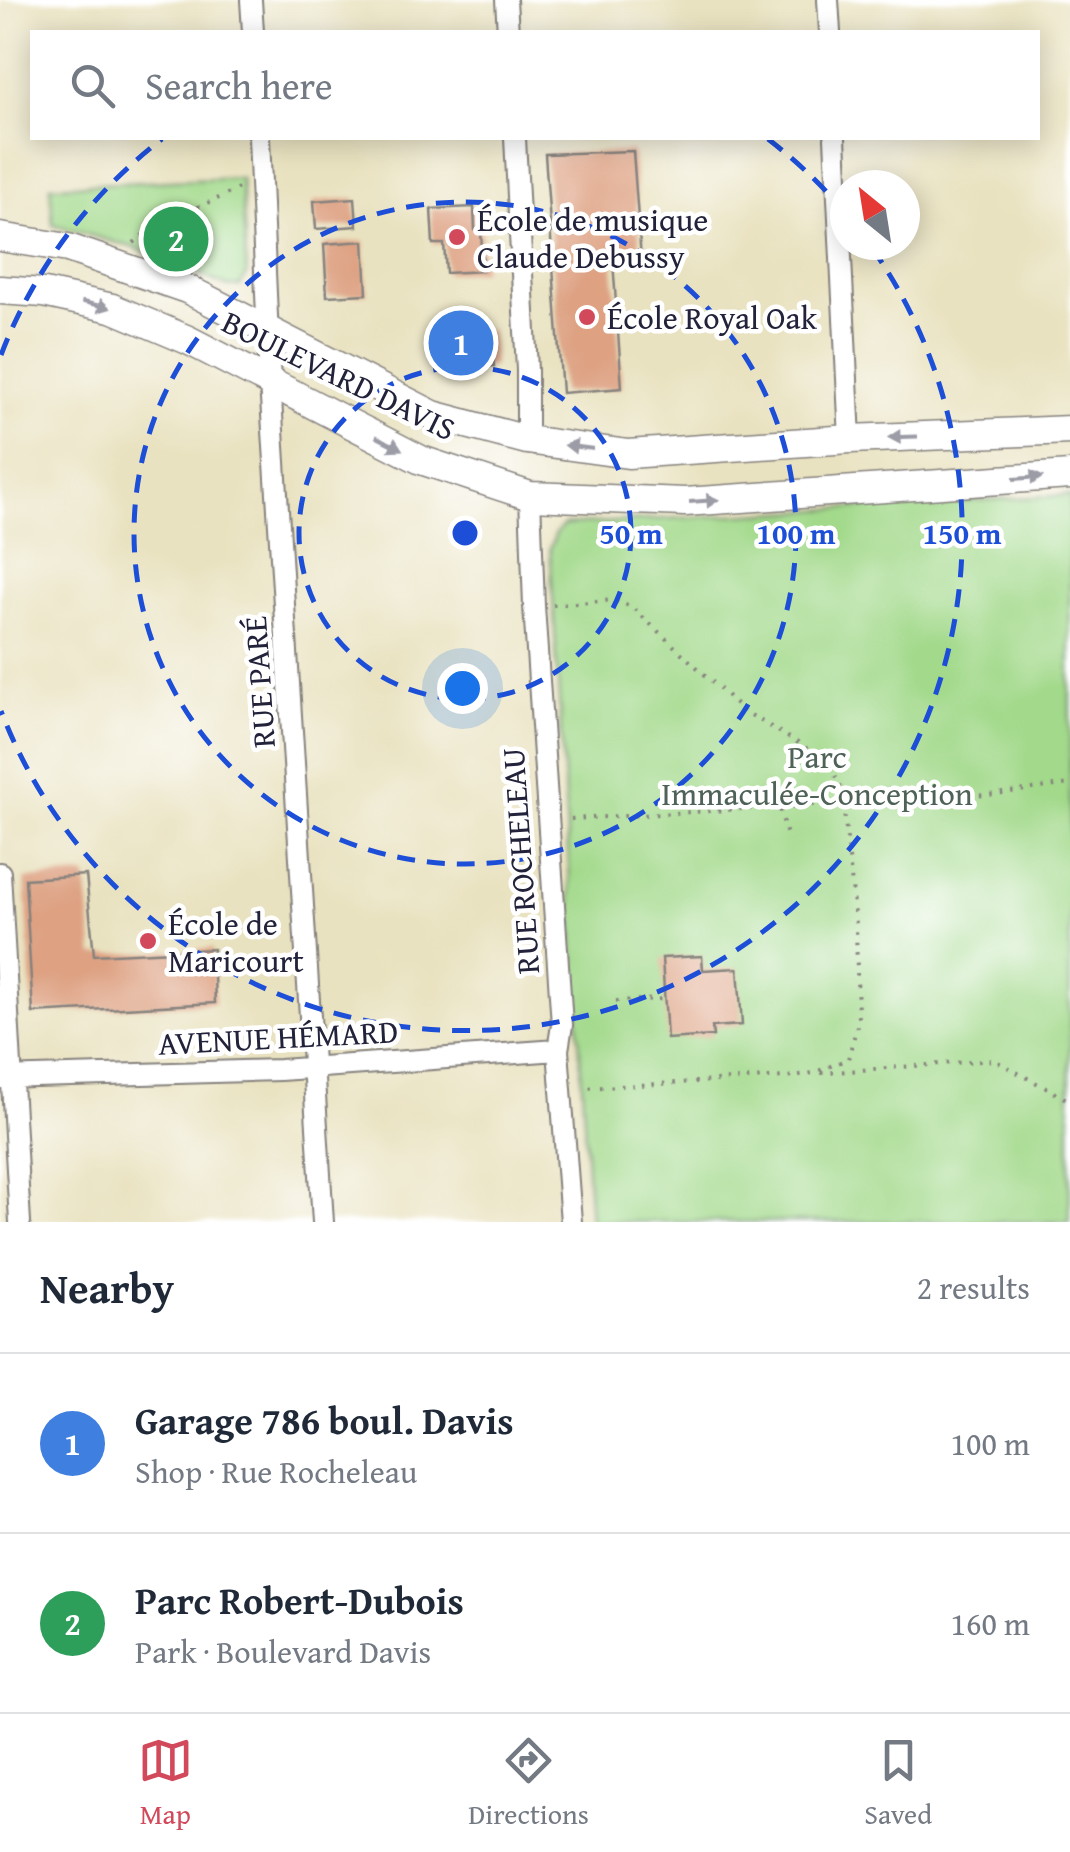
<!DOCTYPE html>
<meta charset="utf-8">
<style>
body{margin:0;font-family:"Gentium Book Plus",serif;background:#f2f2f3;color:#1f2937}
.compass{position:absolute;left:830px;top:170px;width:90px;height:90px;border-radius:50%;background:#fff;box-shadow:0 5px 25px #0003;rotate:330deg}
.you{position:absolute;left:462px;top:688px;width:35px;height:35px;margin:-25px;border:8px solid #fff;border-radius:50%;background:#1a73e8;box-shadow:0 0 0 15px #1a73e833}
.badge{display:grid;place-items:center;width:65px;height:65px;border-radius:50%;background:#d1495b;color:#fff;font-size:32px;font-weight:700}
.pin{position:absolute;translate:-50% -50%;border:5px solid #fff;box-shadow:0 2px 10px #0006}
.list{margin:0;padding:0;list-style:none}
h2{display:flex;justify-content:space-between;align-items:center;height:130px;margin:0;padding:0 40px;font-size:42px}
h2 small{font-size:32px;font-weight:400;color:#747a83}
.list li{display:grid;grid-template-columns:65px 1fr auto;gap:30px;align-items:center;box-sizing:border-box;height:180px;padding:0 40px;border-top:2px solid #e0e1e3}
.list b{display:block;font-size:38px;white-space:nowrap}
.list p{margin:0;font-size:32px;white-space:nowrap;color:#747a83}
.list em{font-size:32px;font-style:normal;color:#747a83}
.icon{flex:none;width:55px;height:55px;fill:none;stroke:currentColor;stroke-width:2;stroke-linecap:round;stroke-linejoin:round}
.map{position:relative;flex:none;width:1070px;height:1222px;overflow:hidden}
.search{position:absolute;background:#fff;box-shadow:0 5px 25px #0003;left:30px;right:30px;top:30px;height:110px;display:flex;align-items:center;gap:25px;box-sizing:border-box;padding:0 35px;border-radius:0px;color:#747a83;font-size:38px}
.sheet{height:490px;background:#fff}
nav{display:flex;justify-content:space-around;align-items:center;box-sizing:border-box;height:140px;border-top:2px solid #e0e1e3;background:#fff;font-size:28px;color:#747a83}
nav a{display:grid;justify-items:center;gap:5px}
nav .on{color:#d1495b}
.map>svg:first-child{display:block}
</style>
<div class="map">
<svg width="1070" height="1222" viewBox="0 0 1070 1222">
<rect width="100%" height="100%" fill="#fff"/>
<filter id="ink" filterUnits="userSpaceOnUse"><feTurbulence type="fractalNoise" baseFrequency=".01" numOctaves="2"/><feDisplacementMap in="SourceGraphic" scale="20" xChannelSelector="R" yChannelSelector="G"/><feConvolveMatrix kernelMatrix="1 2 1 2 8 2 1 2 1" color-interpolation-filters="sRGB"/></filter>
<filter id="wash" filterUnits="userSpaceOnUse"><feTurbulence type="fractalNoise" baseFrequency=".0048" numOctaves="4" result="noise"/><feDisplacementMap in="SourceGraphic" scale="40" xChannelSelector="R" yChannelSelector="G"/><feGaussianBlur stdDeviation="2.25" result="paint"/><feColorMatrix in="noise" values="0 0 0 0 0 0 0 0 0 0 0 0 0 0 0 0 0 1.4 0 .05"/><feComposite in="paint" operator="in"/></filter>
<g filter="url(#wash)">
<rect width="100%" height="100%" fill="#e9e2c0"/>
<path fill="#a2d98a" stroke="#627e62" stroke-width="2.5" d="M241,178L247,275L240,286L229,287L135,248L53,225L50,186Z
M1070,495V1222H590L550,548L556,533L564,525Z"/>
<g id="blocks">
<path fill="#dea283" d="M633,151L641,259L613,261L622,388L562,393L545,154Z
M355,198L357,226L316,229L314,201Z
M474,207L475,230H481L483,271L446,273L444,244H433L431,209Z
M364,241L367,294L327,296L324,244Z
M491,330L494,366L454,368L453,352L431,353L429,334Z
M86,875L94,955L213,949L215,1003L33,1013L25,879Z
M702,956L703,970L738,968L742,1025L712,1027L713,1036L667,1039L662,958Z"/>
</g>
</g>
<g filter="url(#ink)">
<use href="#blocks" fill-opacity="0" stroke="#86827e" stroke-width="2.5"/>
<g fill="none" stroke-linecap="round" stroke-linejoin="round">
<defs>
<path id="street" d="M251,0L253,32
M506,0L508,32
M828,0L830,32
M259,138L270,383L323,1222
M515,138L527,370V440
M835,138L850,439
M530,496L534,606L562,1025L558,1050L571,1222
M0,873L20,1222
M0,1078L280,1070L558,1050"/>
<path id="secondary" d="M0,237L68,248L187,289L433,415L527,440L628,454L850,439L1070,430
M0,290L44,293L112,308L188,340L421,460L530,496L685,502L1070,475"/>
</defs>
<use href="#street" stroke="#86827e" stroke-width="24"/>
<use href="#secondary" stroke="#86827e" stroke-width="31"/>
<path stroke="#86827e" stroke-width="4" stroke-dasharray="2.5 8" stroke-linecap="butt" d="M134,243C164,215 205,208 240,187
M553,605L613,600L632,607L744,711L813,752L831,768L840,785L843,802L856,924L858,1022L848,1059L813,1073L787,1077L584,1088
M780,810L788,839
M571,819L988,795L1070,784
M616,1001L664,999
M821,1073L994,1060L1070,1101"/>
<use href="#street" stroke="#fff" stroke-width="20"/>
<use href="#secondary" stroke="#fff" stroke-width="28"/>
</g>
<defs><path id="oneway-solid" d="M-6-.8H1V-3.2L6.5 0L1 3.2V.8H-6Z" transform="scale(2.5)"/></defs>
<g fill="#9c9ca7">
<use href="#oneway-solid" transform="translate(96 305) rotate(13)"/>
<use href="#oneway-solid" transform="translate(903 437) rotate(178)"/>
<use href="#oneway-solid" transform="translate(389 443) rotate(27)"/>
<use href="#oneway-solid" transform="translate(579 447) rotate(-172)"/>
<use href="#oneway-solid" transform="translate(1028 478) rotate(-4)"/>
<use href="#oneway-solid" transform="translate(704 501) rotate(-4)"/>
</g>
</g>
<g fill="none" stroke="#1d4ed8" stroke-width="5" stroke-dasharray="18 12">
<circle cx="465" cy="533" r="166"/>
<circle cx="465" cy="533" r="331"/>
<path d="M1 355A497 497 0 0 1 162 139M768 139A497 497 0 0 1 843 210M872 248A497 497 0 1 1 1 711"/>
</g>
<g fill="#d1495b" stroke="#fff" stroke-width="4">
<circle cx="457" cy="237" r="10"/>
<circle cx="587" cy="317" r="10"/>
<circle cx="148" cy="941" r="10"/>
</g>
<g text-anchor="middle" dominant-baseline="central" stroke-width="9" stroke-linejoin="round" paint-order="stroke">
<g font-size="32" fill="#22223b" stroke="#fff" text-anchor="start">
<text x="477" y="219">École de musique<tspan x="477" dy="37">Claude Debussy</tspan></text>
<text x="607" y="317">École Royal Oak</text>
<text x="168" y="923">École de<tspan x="168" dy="37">Maricourt</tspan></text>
</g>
<g font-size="32" fill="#22223b" stroke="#fff">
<text transform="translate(339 375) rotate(26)">BOULEVARD DAVIS</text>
<text transform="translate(259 682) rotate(-94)">RUE PARÉ</text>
<text transform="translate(520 861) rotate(-94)">RUE ROCHELEAU</text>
<text transform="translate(278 1037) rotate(-3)">AVENUE HÉMARD</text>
</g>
<g font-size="32" fill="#4f6257" stroke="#fff">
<text x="817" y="756">Parc<tspan x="817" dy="37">Immaculée-Conception</tspan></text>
</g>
</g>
<circle cx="465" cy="533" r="15" fill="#1d4ed8" stroke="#fff" stroke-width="5"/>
<g font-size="30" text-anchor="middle" font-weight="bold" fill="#1d4ed8" stroke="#fff" stroke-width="9" stroke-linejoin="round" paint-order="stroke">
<text x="631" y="544">50 m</text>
<text x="796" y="544">100 m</text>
<text x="962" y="544">150 m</text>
</g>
</svg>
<svg class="compass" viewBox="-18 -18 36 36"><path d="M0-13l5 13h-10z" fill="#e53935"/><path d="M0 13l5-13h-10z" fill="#747a83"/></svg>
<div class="you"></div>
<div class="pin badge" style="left:461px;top:343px;background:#3f7fe0">1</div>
<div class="pin badge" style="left:176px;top:239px;background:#2e9e5b">2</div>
<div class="search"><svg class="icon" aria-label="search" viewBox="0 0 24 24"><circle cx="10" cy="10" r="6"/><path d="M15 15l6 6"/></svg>Search here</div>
</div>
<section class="sheet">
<h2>Nearby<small>2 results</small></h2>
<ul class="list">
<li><span class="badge" style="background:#3f7fe0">1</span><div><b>Garage 786 boul. Davis</b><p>Shop · Rue Rocheleau</p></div><em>100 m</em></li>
<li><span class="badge" style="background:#2e9e5b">2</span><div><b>Parc Robert-Dubois</b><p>Park · Boulevard Davis</p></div><em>160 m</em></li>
</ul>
</section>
<nav>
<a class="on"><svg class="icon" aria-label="map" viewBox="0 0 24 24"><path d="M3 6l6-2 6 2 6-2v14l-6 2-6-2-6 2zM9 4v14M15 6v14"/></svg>Map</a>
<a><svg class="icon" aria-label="directions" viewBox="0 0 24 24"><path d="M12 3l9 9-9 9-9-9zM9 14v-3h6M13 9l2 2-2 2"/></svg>Directions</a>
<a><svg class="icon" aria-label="saved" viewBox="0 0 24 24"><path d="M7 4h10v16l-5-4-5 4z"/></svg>Saved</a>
</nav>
